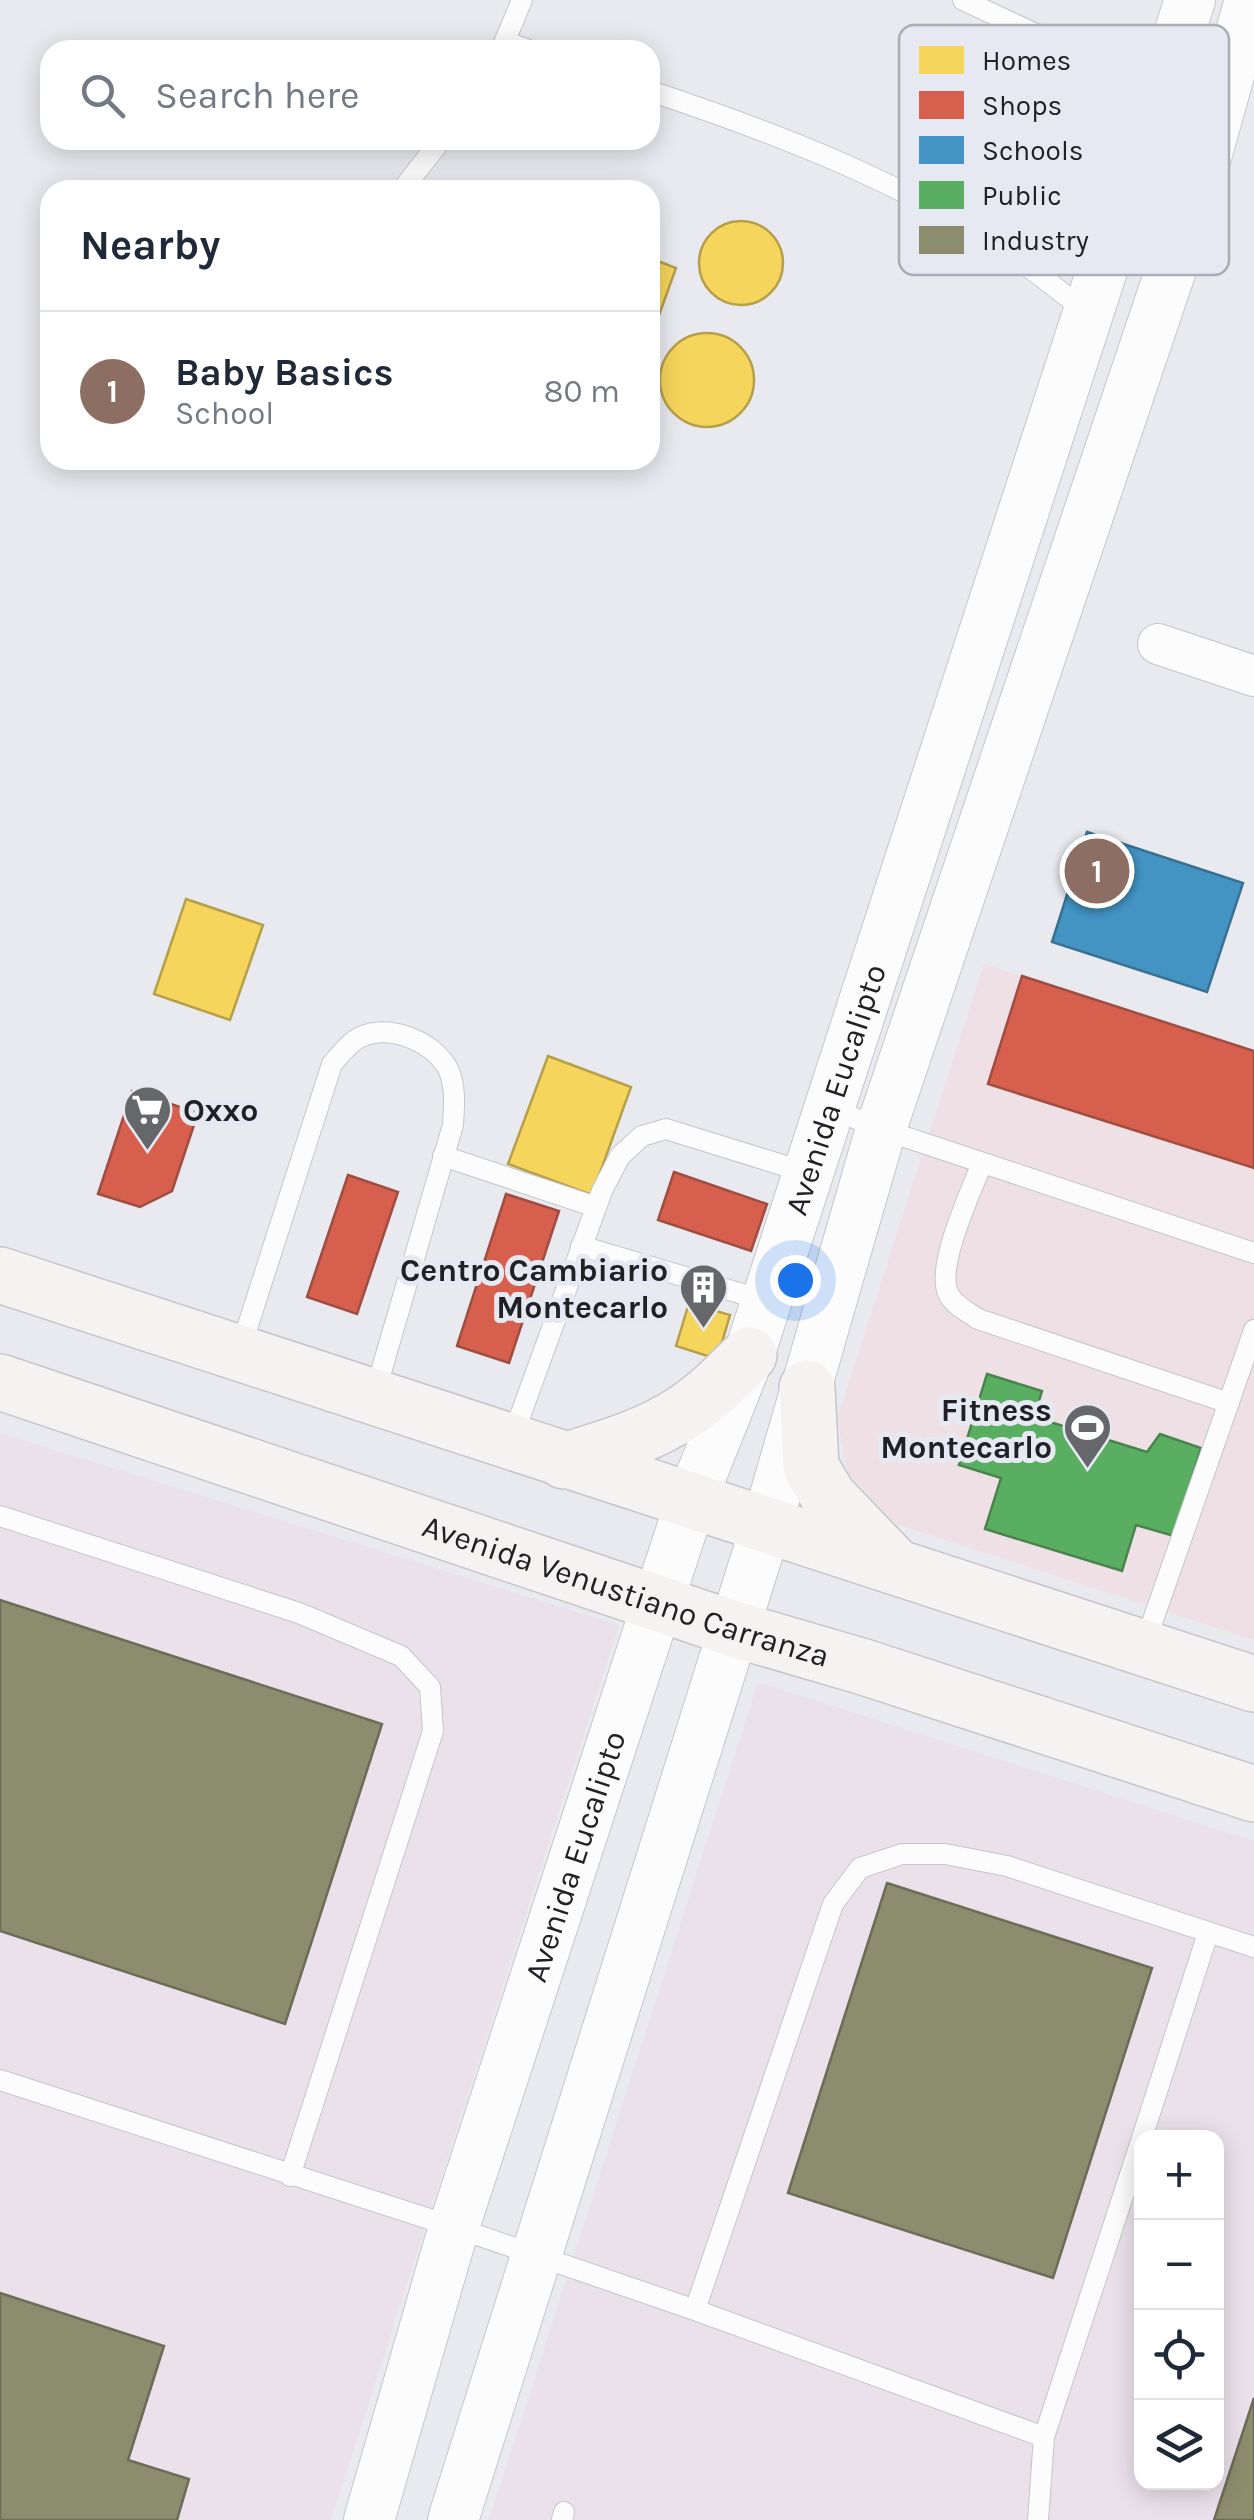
<!DOCTYPE html>
<meta charset="utf-8">
<style>
body{margin:0;font-family:Karla,sans-serif;background:#f6f6f7;color:#1f2937}
.controls{position:absolute;right:30px;bottom:30px;display:grid;overflow:hidden;border-radius:20px;box-shadow:0 5px 25px #0003}
.controls button{width:90px;height:90px;display:grid;place-items:center;padding:0;border:0;border-bottom:2px solid #e0e1e3;background:#fff;color:#1f2937;font:50px sans-serif}
.you{position:absolute;left:795px;top:1280px;width:35px;height:35px;margin:-25px;border:8px solid #fff;border-radius:50%;background:#1a73e8;box-shadow:0 0 0 15px #1a73e833}
.badge{display:grid;place-items:center;width:65px;height:65px;border-radius:50%;background:#d93025;color:#fff;font-size:32px;font-weight:700}
.pin{position:absolute;translate:-50% -50%;border:5px solid #fff;box-shadow:0 2px 10px #0006}
.list{margin:0;padding:0;list-style:none}
h2{display:flex;justify-content:space-between;align-items:center;height:130px;margin:0;padding:0 40px;font-size:42px}
h2 small{font-size:32px;font-weight:400;color:#747a83}
.list li{display:grid;grid-template-columns:65px 1fr auto;gap:30px;align-items:center;box-sizing:border-box;height:160px;padding:0 40px;border-top:2px solid #e0e1e3}
.list b{display:block;font-size:38px;white-space:nowrap}
.list p{margin:0;font-size:32px;white-space:nowrap;color:#747a83}
.list em{font-size:32px;font-style:normal;color:#747a83}
.icon{flex:none;width:55px;height:55px;fill:none;stroke:currentColor;stroke-width:2;stroke-linecap:round;stroke-linejoin:round}
.map{position:relative;flex:none;width:1254px;height:2520px;overflow:hidden}
.search{position:absolute;background:#fff;box-shadow:0 5px 25px #0003;left:40px;top:40px;width:620px;height:110px;display:flex;align-items:center;gap:25px;box-sizing:border-box;padding:0 35px;border-radius:30px;color:#747a83;font-size:38px}
.panel{position:absolute;background:#fff;box-shadow:0 5px 25px #0003;left:40px;top:180px;width:620px;height:290px;border-radius:30px}
.map>svg:first-child{display:block}
</style>
<div class="map">
<svg width="1254" height="2520" viewBox="0 0 1254 2520">
<rect width="100%" height="100%" fill="#e9eaef"/>
<path fill="#eee0e5" d="M984,964L1254,1051V1640L896,1524L848,1473L837,1419Z"/>
<path fill="#ebe1eb" fill-rule="evenodd" d="M0,1433L619,1625L331,2520H0Z
M758,1682L1254,1841V2520H489ZM1142,2138H1216V2482H1142Z"/>
<path fill="#f6d55c" stroke="#b69f4b" stroke-width="2.5" d="M699 263a42 42 0 1 1 84 0a42 42 0 1 1-84 0Z
M650,258L676,268L650,340Z
M660 380a47 47 0 1 1 94 0a47 47 0 1 1-94 0Z
M186,899L263,925L230,1020L154,994Z
M548,1056L631,1087L592,1195L508,1164Z
M689,1303L730,1315L717,1359L676,1346Z"/>
<path fill="#d6604d" stroke="#9f4d41" stroke-width="2.5" d="M1022,976L1254,1051V1168L988,1084Z
M132,1091L198,1113L172,1191L140,1207L98,1194Z
M674,1172L767,1204L751,1251L658,1220Z
M348,1175L398,1192L357,1314L307,1297Z
M506,1194L559,1211L509,1363L457,1346Z"/>
<path fill="#4393c3" stroke="#387193" stroke-width="2.5" d="M1087,832L1243,883L1207,992L1052,942Z"/>
<path fill="#5aae61" stroke="#49844f" stroke-width="2.5" d="M987,1374L1042,1391L1034,1417L1147,1452L1160,1434L1201,1448L1174,1536L1136,1525L1122,1571L985,1529L1001,1478L959,1465Z"/>
<path fill="#8c8c6e" stroke="#6c6c58" stroke-width="2.5" d="M0,1600L382,1724L285,2024L0,1931Z
M887,1883L1152,1968L1053,2278L788,2193Z
M0,2293L164,2346L128,2460L189,2479L177,2520H0Z
M1254,2398V2520H1214Z"/>
<g fill="none" stroke-linecap="round" stroke-linejoin="round">
<defs>
<path id="service" d="M963,0L1158,91
M505,42L529,50
M501,50L522,0
M650,91C770,131 894,178 1001,248C1031,267 1059,291 1087,312
M402,190L441,140
M830,1108L881,1129L1254,1253
M443,1156L596,1207
M982,1163C971,1192 936,1265 948,1293C953,1305 968,1312 978,1319L1229,1403
M581,1246L766,1301
M240,1350L332,1064C339,1056 346,1047 354,1041C382,1020 435,1040 449,1071C456,1088 454,1107 453,1125L374,1396
M511,1441L602,1191L620,1156L642,1136L666,1129L808,1173
M0,1516L299,1613L401,1656L430,1687L433,1731L290,2176
M1144,1646L1254,1330
M0,2080L454,2227L695,2310L1044,2437
M1142,2138L1208,1933
M695,2310L833,1904L860,1868L902,1854H945L1007,1866L1254,1947
M562,2520L564,2512
M1038,2520L1044,2437L1142,2138"/>
<path id="minor" d="M1158,644L1254,676"/>
<g id="tertiary">
<path id="s1" d="M369,2520L454,2227L658,1602L691,1501L749,1355L1190,0"/>
<path d="M453,2520L766,1527L881,1129L1192,207L1250,0"/>
</g>
<g id="secondary">
<path d="M0,1275L1254,1684"/>
<path id="s2" d="M0,1382L734,1629L864,1667L1254,1794"/>
<path d="M807,1388L811,1467L828,1496L893,1564"/>
<path d="M564,1461C613,1446 662,1432 702,1399C719,1386 734,1369 749,1355"/>
</g>
</defs>
<use href="#service" stroke="#c4c6c9" stroke-width="22"/>
<use href="#minor" stroke="#c4c6c9" stroke-width="42"/>
<use href="#tertiary" stroke="#c4c6c9" stroke-width="52"/>
<use href="#secondary" stroke="#c4c6c9" stroke-width="58"/>
<use href="#service" stroke="#fcfcfd" stroke-width="20"/>
<use href="#minor" stroke="#fcfcfd" stroke-width="40"/>
<use href="#tertiary" stroke="#fcfcfd" stroke-width="50"/>
<use href="#secondary" stroke="#f6f2f2" stroke-width="55"/>
</g>
<defs>
<symbol id="supermarket-pin" viewBox="-11 -11 22 30"><path d="M0 17L-7.5 6A9.5 9.5 0 1 1 7.5 6Z" fill="#66676b" stroke="#e6e9f2"/><path d="M-6-5.5h2.5l.6 2H6L4.5 2H-2.5L-4.4-4H-6ZM-1.5 3.2a1.3 1.3 0 1 0 .1 0ZM3 3.2a1.3 1.3 0 1 0 .1 0Z" fill="#fff"/></symbol>
<symbol id="building-pin" viewBox="-11 -11 22 30"><path d="M0 17L-7.5 6A9.5 9.5 0 1 1 7.5 6Z" fill="#66676b" stroke="#e6e9f2"/><path d="M-4-6H4V6H1V3H-1V6H-4ZM-2.5-4.3h1.7v1.8h-1.7ZM.8-4.3h1.7v1.8H.8ZM-2.5-1h1.7V.8h-1.7ZM.8-1h1.7V.8H.8Z" fill="#fff"/></symbol>
<symbol id="stadium-pin" viewBox="-11 -11 22 30"><path d="M0 17L-7.5 6A9.5 9.5 0 1 1 7.5 6Z" fill="#66676b" stroke="#e6e9f2"/><path d="M0-5a6.5 5 0 1 0 0 10a6.5 5 0 1 0 0-10ZM-3.5-1.8h7v3.6h-7Z" fill="#fff"/></symbol>
</defs>
<g fill-rule="evenodd">
<use href="#supermarket-pin" x="120" y="1082" width="55" height="75"/>
<use href="#building-pin" x="676" y="1260" width="55" height="75"/>
<use href="#stadium-pin" x="1060" y="1400" width="55" height="75"/>
</g>
<g text-anchor="middle" dominant-baseline="central" stroke-width="10" stroke-linejoin="round" paint-order="stroke">
<g font-size="32" fill="#202124" stroke="#e6e9f2">
<text stroke="none"><textPath href="#s1" startOffset="1505">Avenida Eucalipto</textPath></text>
<text stroke="none"><textPath href="#s2" startOffset="660">Avenida Venustiano Carranza</textPath></text>
<text stroke="none"><textPath href="#s1" startOffset="695">Avenida Eucalipto</textPath></text>
</g>
<g font-size="32" font-weight="bold" fill="#202124" stroke="#e6e9f2" text-anchor="end">
<text x="183" y="1110" text-anchor="start">Oxxo</text>
<text x="668" y="1270">Centro Cambiario<tspan x="668" dy="37">Montecarlo</tspan></text>
<text x="1052" y="1410">Fitness<tspan x="1052" dy="37">Montecarlo</tspan></text>
</g>
</g>
<rect x="899" y="25" width="330" height="250" rx="15" fill="#e6e9f2" stroke="#abadb4" stroke-width="2.5"/>
<rect x="919" y="46" width="45" height="28" fill="#f6d55c"/>
<rect x="919" y="91" width="45" height="28" fill="#d6604d"/>
<rect x="919" y="136" width="45" height="28" fill="#4393c3"/>
<rect x="919" y="181" width="45" height="28" fill="#5aae61"/>
<rect x="919" y="226" width="45" height="28" fill="#8c8c6e"/>
<g font-size="28" fill="#202124">
<text x="982" y="70">Homes</text>
<text x="982" y="115">Shops</text>
<text x="982" y="160">Schools</text>
<text x="982" y="205">Public</text>
<text x="982" y="250">Industry</text>
</g>
</svg>
<div class="controls">
<button>+</button>
<button>−</button>
<button><svg class="icon" aria-label="locate" viewBox="0 0 24 24"><circle cx="12" cy="12" r="6"/><path d="M12 2v4M12 18v4M2 12h4M18 12h4"/></svg></button>
<button><svg class="icon" aria-label="layers" viewBox="0 0 24 24"><path d="M12 4l9 5-9 5-9-5zM3 14l9 5 9-5"/></svg></button>
</div>
<div class="you"></div>
<div class="pin badge" style="left:1097px;top:871px;background:#8d6e63">1</div>
<div class="search"><svg class="icon" aria-label="search" viewBox="0 0 24 24"><circle cx="10" cy="10" r="6"/><path d="M15 15l6 6"/></svg>Search here</div>
<section class="panel">
<h2>Nearby<small></small></h2>
<ul class="list">
<li><span class="badge" style="background:#8d6e63">1</span><div><b>Baby Basics</b><p>School</p></div><em>80 m</em></li>
</ul>
</section>
</div>
